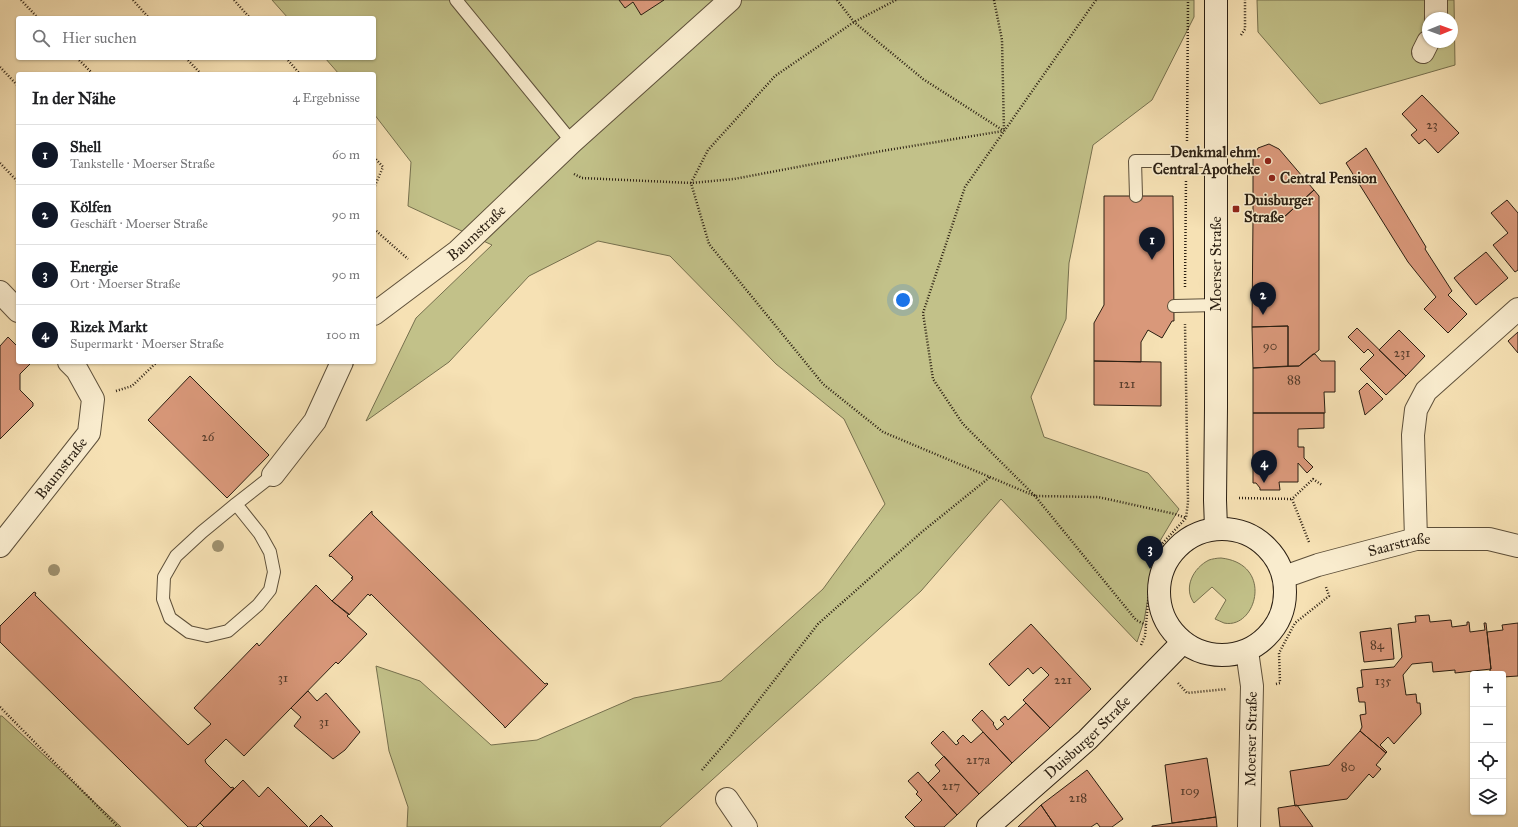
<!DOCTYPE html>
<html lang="de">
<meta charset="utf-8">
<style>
body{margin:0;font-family:"IM FELL Great Primer",serif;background:#f2f2f2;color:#202124}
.controls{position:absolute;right:12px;bottom:12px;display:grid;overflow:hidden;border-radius:4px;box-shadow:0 1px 3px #0004}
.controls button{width:36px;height:36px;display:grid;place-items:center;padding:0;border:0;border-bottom:1px solid #e0e0e0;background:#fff;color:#202124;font:20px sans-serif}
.compass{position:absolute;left:1422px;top:12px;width:36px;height:36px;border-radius:50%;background:#fff;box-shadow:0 1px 3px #0004;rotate:89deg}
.you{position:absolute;left:903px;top:300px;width:14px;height:14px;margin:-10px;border:3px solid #fff;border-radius:50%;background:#1a73e8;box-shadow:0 0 0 6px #1a73e833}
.badge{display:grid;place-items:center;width:26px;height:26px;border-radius:50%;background:#111827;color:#fff;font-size:13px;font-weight:700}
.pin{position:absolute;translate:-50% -33px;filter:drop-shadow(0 1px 2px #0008)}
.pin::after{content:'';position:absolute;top:21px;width:14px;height:12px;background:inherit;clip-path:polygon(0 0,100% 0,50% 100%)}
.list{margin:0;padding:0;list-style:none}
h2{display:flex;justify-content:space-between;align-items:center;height:52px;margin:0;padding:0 16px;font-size:17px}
h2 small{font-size:13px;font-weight:400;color:#757577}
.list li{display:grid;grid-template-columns:26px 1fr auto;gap:12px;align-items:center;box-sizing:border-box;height:60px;padding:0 16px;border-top:1px solid #e0e0e0}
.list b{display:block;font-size:15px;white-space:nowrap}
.list p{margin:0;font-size:13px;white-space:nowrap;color:#757577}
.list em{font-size:13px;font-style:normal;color:#757577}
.icon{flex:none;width:22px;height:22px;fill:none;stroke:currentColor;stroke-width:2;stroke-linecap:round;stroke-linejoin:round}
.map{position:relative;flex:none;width:1518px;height:827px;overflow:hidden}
.search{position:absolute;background:#fff;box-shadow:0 1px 3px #0004;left:16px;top:16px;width:360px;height:44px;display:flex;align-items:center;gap:10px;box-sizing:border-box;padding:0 14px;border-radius:4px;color:#757577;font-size:15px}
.panel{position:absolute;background:#fff;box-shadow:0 1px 3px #0004;left:16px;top:72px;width:360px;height:292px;border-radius:4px}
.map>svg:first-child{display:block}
</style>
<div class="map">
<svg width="1518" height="827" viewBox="0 0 1518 827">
<rect width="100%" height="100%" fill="#f6e1b4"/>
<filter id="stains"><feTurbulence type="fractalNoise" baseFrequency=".005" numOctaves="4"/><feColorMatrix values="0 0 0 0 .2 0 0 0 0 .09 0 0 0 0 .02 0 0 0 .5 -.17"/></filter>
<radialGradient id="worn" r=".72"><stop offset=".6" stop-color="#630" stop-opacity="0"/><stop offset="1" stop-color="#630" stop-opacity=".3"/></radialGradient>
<path fill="#c2c189" stroke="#76704e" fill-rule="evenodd" d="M272,0H1194V17L1152,100L1093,145L1069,263L1066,319L1031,397L1044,437L1148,473L1179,509L1157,546L1144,621L1137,642L1001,499L921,591L660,827H407L408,807L389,751L376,666L420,681L491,745L537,740L634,698L721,681L823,589L885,504L844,419L776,364L670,256L598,241L529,276L449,362L366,421L416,318L492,245L408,206L411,162L374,114V74H339L325,58H374V18H288Z
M1257,0H1454L1455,65L1320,104L1258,32ZM1428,18H1452V42H1428Z
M1221,558C1275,564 1256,630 1224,623C1221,622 1218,620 1215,619L1226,600L1212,587L1194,603C1183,588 1193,568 1209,560C1212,559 1217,558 1221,558Z
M0,716H2L121,827H0Z"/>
<path fill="#d9987a" stroke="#2b1f12" d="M619,0H664L641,15L633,2L625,8Z
M1422,95L1459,133L1438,153L1425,139L1419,144L1411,135L1417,130L1402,114Z
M1269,144L1279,149L1314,190L1283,218H1253V158L1258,148Z
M1366,148L1426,247L1425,249L1452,291L1448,295L1467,314L1448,333L1424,309L1436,297L1408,262L1346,163Z
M1314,190L1319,196V350L1299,366H1288V326L1252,327L1253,218H1283Z
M1104,196H1173L1174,321H1172L1162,338L1148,330L1141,342V362L1094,361V323L1104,305Z
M1507,200L1518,213V270L1515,272L1493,245L1508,233L1491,213Z
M1486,252L1508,278L1476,305L1454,278Z
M1288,326V366L1253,368L1252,327Z
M1357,328L1406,376L1386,395L1360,369L1374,355L1368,349L1364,353L1348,337Z
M1399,330L1425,356L1406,376L1379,350Z
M1518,332V353L1508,341Z
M8,337L18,347V362H32L20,374V390L33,403V406L0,439V346Z
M1313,354H1315L1321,361H1335V392H1324L1325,413H1253V368L1299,366Z
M1094,361L1161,362V406L1094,405Z
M190,376L269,455L227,498L148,420Z
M1367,383L1383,399L1365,415L1359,391Z
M1253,413H1324V428L1298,429V447H1304V458L1313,467L1307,473L1298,463V482H1279L1280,490H1260V488L1256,483H1253Z
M372,511V514L545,684L547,683L548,684L505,728L504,726L371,594L370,596L368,594L349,615L332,601L353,579L351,578L353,577L331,556L330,557L329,555Z
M316,585L332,601L349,614L347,616L367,634L338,664L336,662L244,756L226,739L205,760L206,763L231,788L232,787L234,788L196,827H188L0,642V626L34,592L36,593L35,595L188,745L211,724L194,708L257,643L259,646Z
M1429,615L1430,622L1451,620L1452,627L1467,625V622H1469L1470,632L1485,630L1484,623H1486L1491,669L1455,673V670L1433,672L1432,662L1412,664L1403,675L1406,695L1416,694L1417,703H1420L1421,714L1394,744L1388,737L1380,745L1387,752L1386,753L1360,731L1362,727L1360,715L1366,714L1365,702H1359L1357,688L1363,687L1361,670L1394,667L1402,657L1398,624L1416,622L1415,616Z
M1518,623V676L1503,677V674H1490V669H1491L1487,632L1503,630L1502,625Z
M1031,624L1091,689L1050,728L1023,700L1049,675L1041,667L1033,674L1028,668L1009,686L989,664Z
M1391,628L1394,659L1364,662L1360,632Z
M308,691L317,701L326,693L360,732L345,750L333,759L294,726L301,717L291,708Z
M1026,703L1050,728L1012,763L972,720L982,710L994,723L993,724L997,730L1004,724L1000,720L1005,716L1008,720Z
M943,731L956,745L959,743L957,741L963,735L971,743L983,732L1012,763L979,794L931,743Z
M1360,731L1386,753L1376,765L1381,769L1373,778L1369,774L1347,799L1295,806L1290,771L1329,765Z
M944,756L979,794L957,815L928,783L940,771L935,765Z
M1207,758L1216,817L1172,823L1165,765Z
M1087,770L1123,819L1112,827H1100L1097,823L1091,827H1056L1041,805Z
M918,772L957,815L944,827H915L905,817L922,800L916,794L918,792L908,781Z
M243,780L259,797L268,787L308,827H204L200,823Z
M1041,805L1056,827H1018Z
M1297,805L1313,827H1280L1278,808Z
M321,815L333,827H309Z
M1216,817L1217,827H1152V826Z"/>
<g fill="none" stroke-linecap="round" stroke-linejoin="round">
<defs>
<path id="service" d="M456,0L572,142
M1136,196L1135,161H1216
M1174,306L1217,305
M236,504L260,534L270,552L274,572L270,590L258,605L228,631L207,636L189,632L170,618L163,599L164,577L176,556L202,532L236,504L273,475"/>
<g id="minor">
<path d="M1436,0V18"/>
<path d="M1423,52L1428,42"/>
<path d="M0,292L18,311"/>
<path id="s1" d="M374,314L458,251L572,142L730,0"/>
<path d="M273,475L315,421L342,362"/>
<path d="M1416,539L1413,435L1416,410L1426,391L1518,309"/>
<path id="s2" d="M0,546L89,433L93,399L77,370L69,362"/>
<path id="s3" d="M1284,577L1318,565L1416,539H1489L1518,546"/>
<path d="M727,799L746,827"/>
</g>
<path id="tertiary" d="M1247,651L1252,686L1249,827"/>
<g id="secondary">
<path d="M1216,528L1215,500L1216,408V0"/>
<circle cx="1222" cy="592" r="63"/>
<path id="s4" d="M988,827L1087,740L1182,643"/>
</g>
</defs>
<use href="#service" stroke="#5e503a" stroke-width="14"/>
<use href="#minor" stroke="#5e503a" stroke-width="24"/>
<use href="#tertiary" stroke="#5e503a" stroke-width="24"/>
<use href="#secondary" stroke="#2b1f12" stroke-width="24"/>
<path stroke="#2b1f12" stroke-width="2.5" stroke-dasharray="1 2" stroke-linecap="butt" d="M21,0L38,18
M133,0L149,18
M234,0L250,18
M837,0L854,22L923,79L1004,131
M896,0L854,22L775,76L708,150L691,183L709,244L823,384L883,432L1035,496L1136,620L1146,625
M994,0L1002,40L1004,131
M1096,0L965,187L923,313L933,379L963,424L1035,496L1098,497L1175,514L1186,518
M1241,35L1245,29V0
M77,58L93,74
M186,58L201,74
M286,58L300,74
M0,67L18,86
M1187,141L1188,0
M374,157L383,167L374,188
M0,163L18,182
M574,174L582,178L691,183L734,179L882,151L1003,131
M374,229L408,259
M1185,287L1186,180
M116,391L132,386L157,362
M1239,498L1292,499
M1309,542L1292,499L1313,479L1322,485
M1141,645L1145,636L1149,591L1160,546L1186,518L1188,502L1185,324
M1178,683L1187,693L1227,689
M1276,684L1280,683L1279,653L1295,623L1329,596L1326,587
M0,707L118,827
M702,770L727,741L818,624L923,531L990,477"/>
<use href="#service" stroke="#f9ecce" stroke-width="12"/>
<use href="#minor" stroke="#f9ecce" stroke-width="22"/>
<use href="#tertiary" stroke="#f9ecce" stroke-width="22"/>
<use href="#secondary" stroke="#f9ecce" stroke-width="22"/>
</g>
<g fill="#9f916f">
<circle cx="218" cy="546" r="6"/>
<circle cx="54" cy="570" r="6"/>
</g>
<g fill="#8f2418" stroke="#f9ecce" stroke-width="1.5">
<circle cx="1268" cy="161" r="4"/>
<circle cx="1272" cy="178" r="4"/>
<rect x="1232" y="205" width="8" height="8" rx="2"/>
</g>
<g text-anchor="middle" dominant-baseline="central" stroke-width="3" stroke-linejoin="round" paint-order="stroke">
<g font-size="13" fill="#563d2c">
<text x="1432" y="125">23</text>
<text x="1270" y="346">90</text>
<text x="1402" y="353">231</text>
<text x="1294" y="380">88</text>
<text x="1127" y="384">121</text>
<text x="208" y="437">26</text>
<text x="1377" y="645">84</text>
<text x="283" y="678">31</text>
<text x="1063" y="680">221</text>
<text x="1383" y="681">135</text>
<text x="324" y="722">31</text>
<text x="978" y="760">217a</text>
<text x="1348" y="767">80</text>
<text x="951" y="786">217</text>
<text x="1190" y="791">109</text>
<text x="1078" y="798">218</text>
</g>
<g font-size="15" font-weight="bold" fill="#2b1f12" stroke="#f9ecce" text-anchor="start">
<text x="1260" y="152" text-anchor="end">Denkmal ehm.<tspan x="1260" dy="17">Central Apotheke</tspan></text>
<text x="1280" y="178">Central Pension</text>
<text x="1244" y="200">Duisburger<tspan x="1244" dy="17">Straße</tspan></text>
</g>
<g font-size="15" fill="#2b1f12" stroke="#f9ecce">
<text stroke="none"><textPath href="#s1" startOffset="131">Baumstraße</textPath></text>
<text transform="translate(1216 264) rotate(-90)">Moerser Straße</text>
<text stroke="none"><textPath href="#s2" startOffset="99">Baumstraße</textPath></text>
<text stroke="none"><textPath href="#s3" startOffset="120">Saarstraße</textPath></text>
<text stroke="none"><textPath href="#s4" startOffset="134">Duisburger Straße</textPath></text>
<text transform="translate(1251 739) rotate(-89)">Moerser Straße</text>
</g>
</g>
<rect width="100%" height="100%" filter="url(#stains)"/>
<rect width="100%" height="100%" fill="url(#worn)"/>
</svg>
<div class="controls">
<button>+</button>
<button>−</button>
<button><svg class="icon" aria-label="locate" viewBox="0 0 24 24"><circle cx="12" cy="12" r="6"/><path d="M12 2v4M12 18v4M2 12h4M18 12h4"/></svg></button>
<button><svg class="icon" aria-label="layers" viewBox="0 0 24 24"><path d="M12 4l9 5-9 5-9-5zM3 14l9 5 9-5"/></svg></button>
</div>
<svg class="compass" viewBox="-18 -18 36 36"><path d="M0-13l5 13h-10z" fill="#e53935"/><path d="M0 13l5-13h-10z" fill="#757577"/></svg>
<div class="you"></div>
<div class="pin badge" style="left:1152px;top:260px">1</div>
<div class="pin badge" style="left:1263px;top:315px">2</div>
<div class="pin badge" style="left:1150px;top:569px">3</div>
<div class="pin badge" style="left:1264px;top:483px">4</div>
<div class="search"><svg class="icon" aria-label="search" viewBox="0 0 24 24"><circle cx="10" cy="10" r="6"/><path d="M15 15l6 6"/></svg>Hier suchen</div>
<section class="panel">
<h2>In der Nähe<small>4 Ergebnisse</small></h2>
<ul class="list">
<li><span class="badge">1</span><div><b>Shell</b><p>Tankstelle · Moerser Straße</p></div><em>60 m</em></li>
<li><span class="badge">2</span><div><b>Kölfen</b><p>Geschäft · Moerser Straße</p></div><em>90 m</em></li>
<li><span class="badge">3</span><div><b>Energie</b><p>Ort · Moerser Straße</p></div><em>90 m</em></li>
<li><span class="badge">4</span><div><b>Rizek Markt</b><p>Supermarkt · Moerser Straße</p></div><em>100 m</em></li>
</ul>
</section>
</div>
